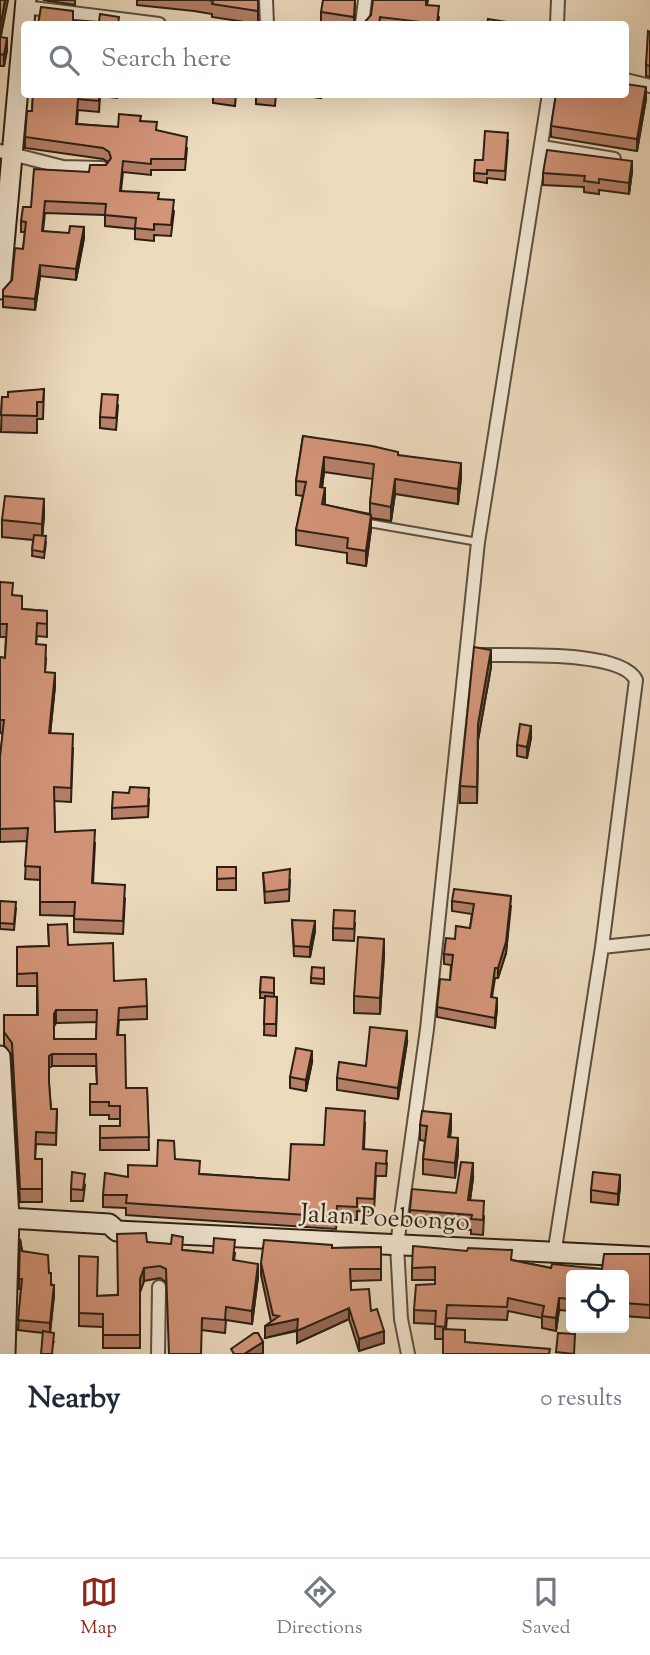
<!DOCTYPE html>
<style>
body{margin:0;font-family:"Sorts Mill Goudy",serif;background:#f6f6f7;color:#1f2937}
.controls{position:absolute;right:21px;bottom:21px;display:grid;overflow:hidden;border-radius:7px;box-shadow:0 7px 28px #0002}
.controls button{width:63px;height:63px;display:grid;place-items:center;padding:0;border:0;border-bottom:2px solid #e0e1e3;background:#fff;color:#1f2937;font:35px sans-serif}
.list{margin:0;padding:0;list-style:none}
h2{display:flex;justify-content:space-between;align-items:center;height:91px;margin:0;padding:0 28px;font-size:30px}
h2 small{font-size:23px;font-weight:400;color:#747a83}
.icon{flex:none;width:38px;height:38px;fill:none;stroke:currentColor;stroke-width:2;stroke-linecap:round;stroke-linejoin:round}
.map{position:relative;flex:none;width:650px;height:1354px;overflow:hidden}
.search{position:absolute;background:#fff;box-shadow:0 7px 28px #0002;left:21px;right:21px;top:21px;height:77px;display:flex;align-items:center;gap:18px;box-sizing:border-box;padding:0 24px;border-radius:7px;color:#747a83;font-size:26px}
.sheet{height:203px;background:#fff}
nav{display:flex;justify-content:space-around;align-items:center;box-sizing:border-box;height:98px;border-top:2px solid #e0e1e3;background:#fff;font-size:19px;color:#747a83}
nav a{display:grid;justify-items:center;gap:4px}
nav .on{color:#8f2418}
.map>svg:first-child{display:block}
</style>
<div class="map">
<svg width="650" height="1354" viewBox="0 0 650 1354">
<rect width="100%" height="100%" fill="#eddbbe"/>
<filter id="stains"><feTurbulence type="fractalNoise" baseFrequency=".00286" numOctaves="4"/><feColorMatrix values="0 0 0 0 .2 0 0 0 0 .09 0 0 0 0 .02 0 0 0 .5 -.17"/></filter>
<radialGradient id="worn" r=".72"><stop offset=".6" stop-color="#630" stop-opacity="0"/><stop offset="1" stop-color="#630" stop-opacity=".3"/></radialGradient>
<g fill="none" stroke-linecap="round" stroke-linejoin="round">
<defs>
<path id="lane" d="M363,522L478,542"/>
<path id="street" d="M266,0L267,24
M25,7L159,24
M362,24L365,0
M557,24L558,0
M626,80L650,86
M542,147L614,159
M0,151L63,167L102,168
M475,655C508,656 621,649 636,680L602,947L554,1255
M602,947L650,942
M158,1354L159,1287
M408,1354L401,1319L397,1245L427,1029L478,542L549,94"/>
<path id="secondary" d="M0,289L26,0
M0,1056L9,1218L5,1354
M9,1218L109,1224L117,1231L650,1257"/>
</defs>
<use href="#lane" stroke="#5c4e3e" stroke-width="10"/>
<use href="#street" stroke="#5c4e3e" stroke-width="16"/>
<use href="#secondary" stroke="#2b1f13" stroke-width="23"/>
<use href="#lane" stroke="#f3e8d5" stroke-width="6"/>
<use href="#street" stroke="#f3e8d5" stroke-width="12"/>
<use href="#secondary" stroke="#f3e8d5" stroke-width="19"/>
</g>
<path fill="#b57f68" stroke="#2b1f13" stroke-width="2" fill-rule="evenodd" d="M0,0L1,37L7,50L4,66H0Z
M43,0H75V5Z
M137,0H258V24L212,17V14L194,11L137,5Z
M355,0L354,24H332L321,23V12Z
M428,0L427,5L439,17L438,24H363Z
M650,32V77L646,76V65Z
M33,94H117V98L100,96L99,112L78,110L77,124L118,127L141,121L187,148L185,170H151V175L123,172L121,191L159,199L174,211L171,236L154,235V241L135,239V229L105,226V215L45,213L43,231L84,238L76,280L40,276L35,310L3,307V296L12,280L23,249L25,232H21V221L31,207L89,172L106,165L108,162L103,159L25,148V137L32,111Z
M213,94H236L235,106L213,103Z
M256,94H276L275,106L256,104Z
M306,94H321V98L306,96Z
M646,99L637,151L551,137V126Z
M508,141L505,180L487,178V183L474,181V173L483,160Z
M632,172L629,194L599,190V194L584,192V187L543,185V173Z
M44,389L43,419H37V433L1,432L2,397H8Z
M118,406L116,430L100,428V417Z
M303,436L398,455L461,478L458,504L395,494L391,521L371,518V529L366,566L347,563V553L296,545V530L303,496L296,495V481ZM324,472L373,479L370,503V514L325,505L322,488Z
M44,516L42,536L46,542L44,558L32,556L33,540L2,537V520Z
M0,582L13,595L22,609L47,611V637L37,636L36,644L46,658L45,672L55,686L50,733L73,748L71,802L54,801L55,832L95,843L93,883L125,898L123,934L74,932V916L40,915V880L25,879L27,841L0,842V757L3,734L0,733V657L5,658L6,637H0Z
M491,667L478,740L477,803H460V786Z
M531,738L527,758L517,756V745Z
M129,793L149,799L148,817L112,819V808Z
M217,867H236V890H217Z
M263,873L290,880L289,901L265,903Z
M0,901L16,908L14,930L0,929Z
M452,901L511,906L506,953L498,978H495L492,997L497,1008L495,1028L437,1017V1007L450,980L451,965L444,964V954L455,939L470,928L472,914L452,911Z
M292,920L315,931L310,957L294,956Z
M355,923L354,941L333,940V928Z
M48,925L68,945L147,1006V1019L119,1020L118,1035L126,1088H147L149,1150H100V1126H120V1119H109V1115H90V1084H97L96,1066H52L49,1068V1084L51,1109H57L56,1145L36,1144L35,1159H42V1202H20L12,1055L4,1045V1015H37V986H17V947L49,946ZM97,1022L96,1039H54V1026L56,1023Z
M384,956L380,1014L354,1013V996Z
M324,968V984L311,983V978Z
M261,977L274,978V997H277L276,1036L264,1035L265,998H260Z
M407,1042L398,1099L337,1090V1078L366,1066Z
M312,1062L306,1091L290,1088V1077Z
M365,1123L364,1149L387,1163L386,1176H376L374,1212L357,1211V1220L337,1219L336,1229L126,1215V1208L103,1207V1195L128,1177L175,1159L200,1174L289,1180L324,1145Z
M420,1125L451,1129L450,1137L458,1153L455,1178L423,1174V1159L425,1141L420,1140Z
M473,1178L470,1200L484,1216L483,1235L471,1234V1230L410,1225V1210L456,1193Z
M85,1185L83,1201H71V1189Z
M620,1186L618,1205L591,1202V1190Z
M20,1239L22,1251L49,1273L54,1295L50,1332L54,1343L43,1333L18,1330L21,1289H19Z
M147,1242L183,1250L213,1253H235L234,1261L258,1277L252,1324L226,1320L225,1333L202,1330L166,1282L160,1278L144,1281L140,1292V1348H103V1327L79,1326V1256L97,1296L117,1295Z
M381,1247V1280L351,1281V1290L371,1311L384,1343L359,1351L349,1319L297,1343V1331L265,1338L271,1322L261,1275V1263L332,1248Z
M650,1254V1318L624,1316V1275H571V1311L559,1310L556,1331L542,1328V1318L508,1311L507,1320L447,1318L446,1329L443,1339H435V1324L414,1323V1310L435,1284V1280H412V1268L512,1260L551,1268L602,1269Z"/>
<path fill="#946855" stroke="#2b1f13" stroke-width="2" d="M5,0H8L0,41V29Z
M7,38V50L4,66V55Z
M646,87V99L637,151V139Z
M632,161V172L629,194V183Z
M84,227V238L76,280V269Z
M40,265V276L35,310V299Z
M324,457V472L320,502V487Z
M461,463V478L458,504V489Z
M395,479V494L391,521V507Z
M325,488V503L322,519V504Z
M44,499V516L42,541V524Z
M371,515V529L366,566V551Z
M491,650V667L478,740L477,803L478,724Z
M55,673V686L49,746V733Z
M531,726V738L527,758V747Z
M511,896L506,953L498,978V968Z
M315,921V931L310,957V947Z
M384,939V956L380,1014V998Z
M497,998V1008L495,1028V1018Z
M56,1010V1023L54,1026V1014Z
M407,1031V1042L398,1099V1088Z
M312,1051V1062L306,1091V1080Z
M52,1054V1066L49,1068V1056Z
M451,1114V1129L448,1152V1137Z
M458,1138V1153L455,1178V1163Z
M473,1163V1178L468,1215V1200Z
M620,1175V1186L618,1205V1194Z
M258,1264V1277L252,1324V1311Z
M144,1268V1281L140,1292V1348V1279Z
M54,1285V1295L50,1333V1323Z
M559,1298V1310L556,1331V1318Z
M349,1308V1319L297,1343V1330L265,1338V1326Z
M384,1331V1343L359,1351V1339Z
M263,1342V1353L262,1354H244Z"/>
<path fill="#d39479" stroke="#2b1f13" stroke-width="2" fill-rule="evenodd" d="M0,0H5L0,29Z
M208,0H258V11L212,4L213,1Z
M323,0H355L354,17L321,12Z
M373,0H426V5L439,6L437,24L380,17L379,24H363L371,15Z
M41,7L73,11V20L99,22L100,14L119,17L118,24H38Z
M488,19L519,24H487Z
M648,31L650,32V66L646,65Z
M0,37L7,38L4,55L0,54Z
M626,84L646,87L637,139L551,126L556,94H626Z
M33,94H99V101L78,99L76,124L118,127L119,114L141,116L140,121L157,122L156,130L187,137L185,159H151V164L123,161L120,191L159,193L158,199L174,200L171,225L154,224V230L135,228L136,218L105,215L106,204L45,201L42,231L69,233L70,226L84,227L76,269L40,265L35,299L3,296V290L12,280L15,248L23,249L26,222L21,221L23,207H31L34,169L89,172L90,165H106L111,158L109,152L103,148L25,137L27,111H32Z
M485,131L508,133L505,171L487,170V174L474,173L475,160H483Z
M547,150L632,161L629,183L599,179V183L584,181L585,176L543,173Z
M44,389L43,402H37V416L1,415L2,397H8V392Z
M102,394L118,395L116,418L100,417Z
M303,436L372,446L398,452V455L461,463L458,489L395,479L391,507L370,503L374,464L324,457L320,487L325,488L322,504L371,515L366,551L347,548L348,538L296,530L306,482L296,481Z
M5,496L44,499L42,524L2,520Z
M34,535L46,536L44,552L32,550Z
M0,582L13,583L12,595L22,596V609L47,611V624L37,623L36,644L46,645L45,672L55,673L49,733L73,734L71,788L54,787L55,832L95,830L92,883L125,885L123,921L74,919L75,902H40V867L25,866L28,828L0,829V757L4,720H0V657L5,658L7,624H0Z
M474,647L491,650L478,724L477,787L460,786Z
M520,724L531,726L527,747L517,745Z
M130,787L149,788L148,806L112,808L113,792L129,793Z
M217,867H236V878L217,879Z
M290,869L289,889L265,892L263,873Z
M454,889L511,896L506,942L498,968H495L491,997L497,998L495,1018L437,1007L440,979L450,980L453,955L444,954L446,938L455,939L456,926L470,928L474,904L452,901Z
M0,901L16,902L14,924L0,923Z
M334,910L355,911L354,929L333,928Z
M292,920L315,921L310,947L294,946Z
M67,924L68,945L113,943L114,981L146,979L147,1006L119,1008L117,1035H125L126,1088H147L149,1137L100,1138V1126H120V1106H109V1102H90V1084H97L96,1054H52L49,1056V1082L51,1109H57L56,1133L36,1132L35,1159H42V1189H20L12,1043L4,1032V1015H38L37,973L17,974V947L49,946L48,925ZM56,1010H97L96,1039H54V1014Z
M358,937L384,939L380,998L354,996Z
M312,967L324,968V979L311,978Z
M261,977L274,978V993L260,992Z
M265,996L277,997L276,1024H264Z
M370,1027L407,1031L398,1088L337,1078L339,1062L366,1066Z
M296,1048L312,1051L306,1080L290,1077Z
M326,1108L365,1111L363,1149L387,1151L386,1164L376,1163L374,1199L357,1198V1207L337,1206L336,1217L126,1203L127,1195H103L105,1173L128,1177V1165L157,1166L158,1140L174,1141L175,1159L200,1161L199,1174L289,1180L291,1144L324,1145Z
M422,1111L451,1114L448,1137L458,1138L455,1163L423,1159L427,1126L420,1125Z
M461,1162L473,1163L468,1200L484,1201L483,1220L471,1219L472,1215L410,1210L412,1189L456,1193Z
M72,1172L85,1174L83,1190L71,1189Z
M593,1172L620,1175L618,1194L591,1190Z
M146,1233L147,1242L171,1244L172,1235L183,1237L182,1250L213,1253L214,1238L235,1240L233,1260L258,1264L252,1311L226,1307L225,1320L202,1318L201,1354H169L166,1269L160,1266L144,1268L140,1279V1335H103V1314L79,1313V1256L98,1257L97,1296L118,1295L117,1234Z
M20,1239L22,1251L48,1255L49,1273H51V1285H54L50,1323L18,1320L22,1279H19Z
M264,1240L332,1245V1248L381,1247V1269H350L351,1290L369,1289L371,1311L377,1309L384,1331L359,1339L349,1308L297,1331L298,1319L265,1326L279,1316L273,1315L261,1263Z
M413,1246L467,1251L468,1248L512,1250L511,1260L551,1268L552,1264L602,1269L604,1254H650V1305L624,1303V1275H571V1299L559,1298L556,1318L542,1316L544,1306L508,1298L507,1307L447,1305L445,1327L435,1326L436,1311L414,1310L416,1285L435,1284V1267L412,1268Z
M443,1329L465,1330V1342L550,1349L549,1354H443Z
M43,1331L54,1333L52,1354H41Z
M254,1333H258L263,1342L244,1354H234L231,1349Z
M558,1333L575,1334L574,1354L556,1352Z"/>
<g text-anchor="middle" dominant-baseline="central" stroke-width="5" stroke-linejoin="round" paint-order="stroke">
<g font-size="26" fill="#2b1f13" stroke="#f3e8d5">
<text transform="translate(385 1219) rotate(3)">Jalan Poebongo</text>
</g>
</g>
<rect width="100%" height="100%" filter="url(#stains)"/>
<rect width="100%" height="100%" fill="url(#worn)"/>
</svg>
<div class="controls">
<button><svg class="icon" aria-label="locate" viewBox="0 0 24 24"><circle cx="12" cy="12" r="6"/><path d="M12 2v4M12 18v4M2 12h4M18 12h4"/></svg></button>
</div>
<div class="search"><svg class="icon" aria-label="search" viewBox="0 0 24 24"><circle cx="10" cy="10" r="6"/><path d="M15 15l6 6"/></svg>Search here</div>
</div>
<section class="sheet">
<h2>Nearby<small>0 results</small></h2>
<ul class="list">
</ul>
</section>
<nav>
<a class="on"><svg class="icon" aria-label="map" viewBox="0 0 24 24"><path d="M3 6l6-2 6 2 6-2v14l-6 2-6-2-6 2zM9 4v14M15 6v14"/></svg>Map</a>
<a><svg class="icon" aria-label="directions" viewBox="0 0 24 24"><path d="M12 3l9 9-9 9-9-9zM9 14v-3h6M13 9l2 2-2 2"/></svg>Directions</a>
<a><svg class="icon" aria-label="saved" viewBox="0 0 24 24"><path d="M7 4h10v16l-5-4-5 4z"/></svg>Saved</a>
</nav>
